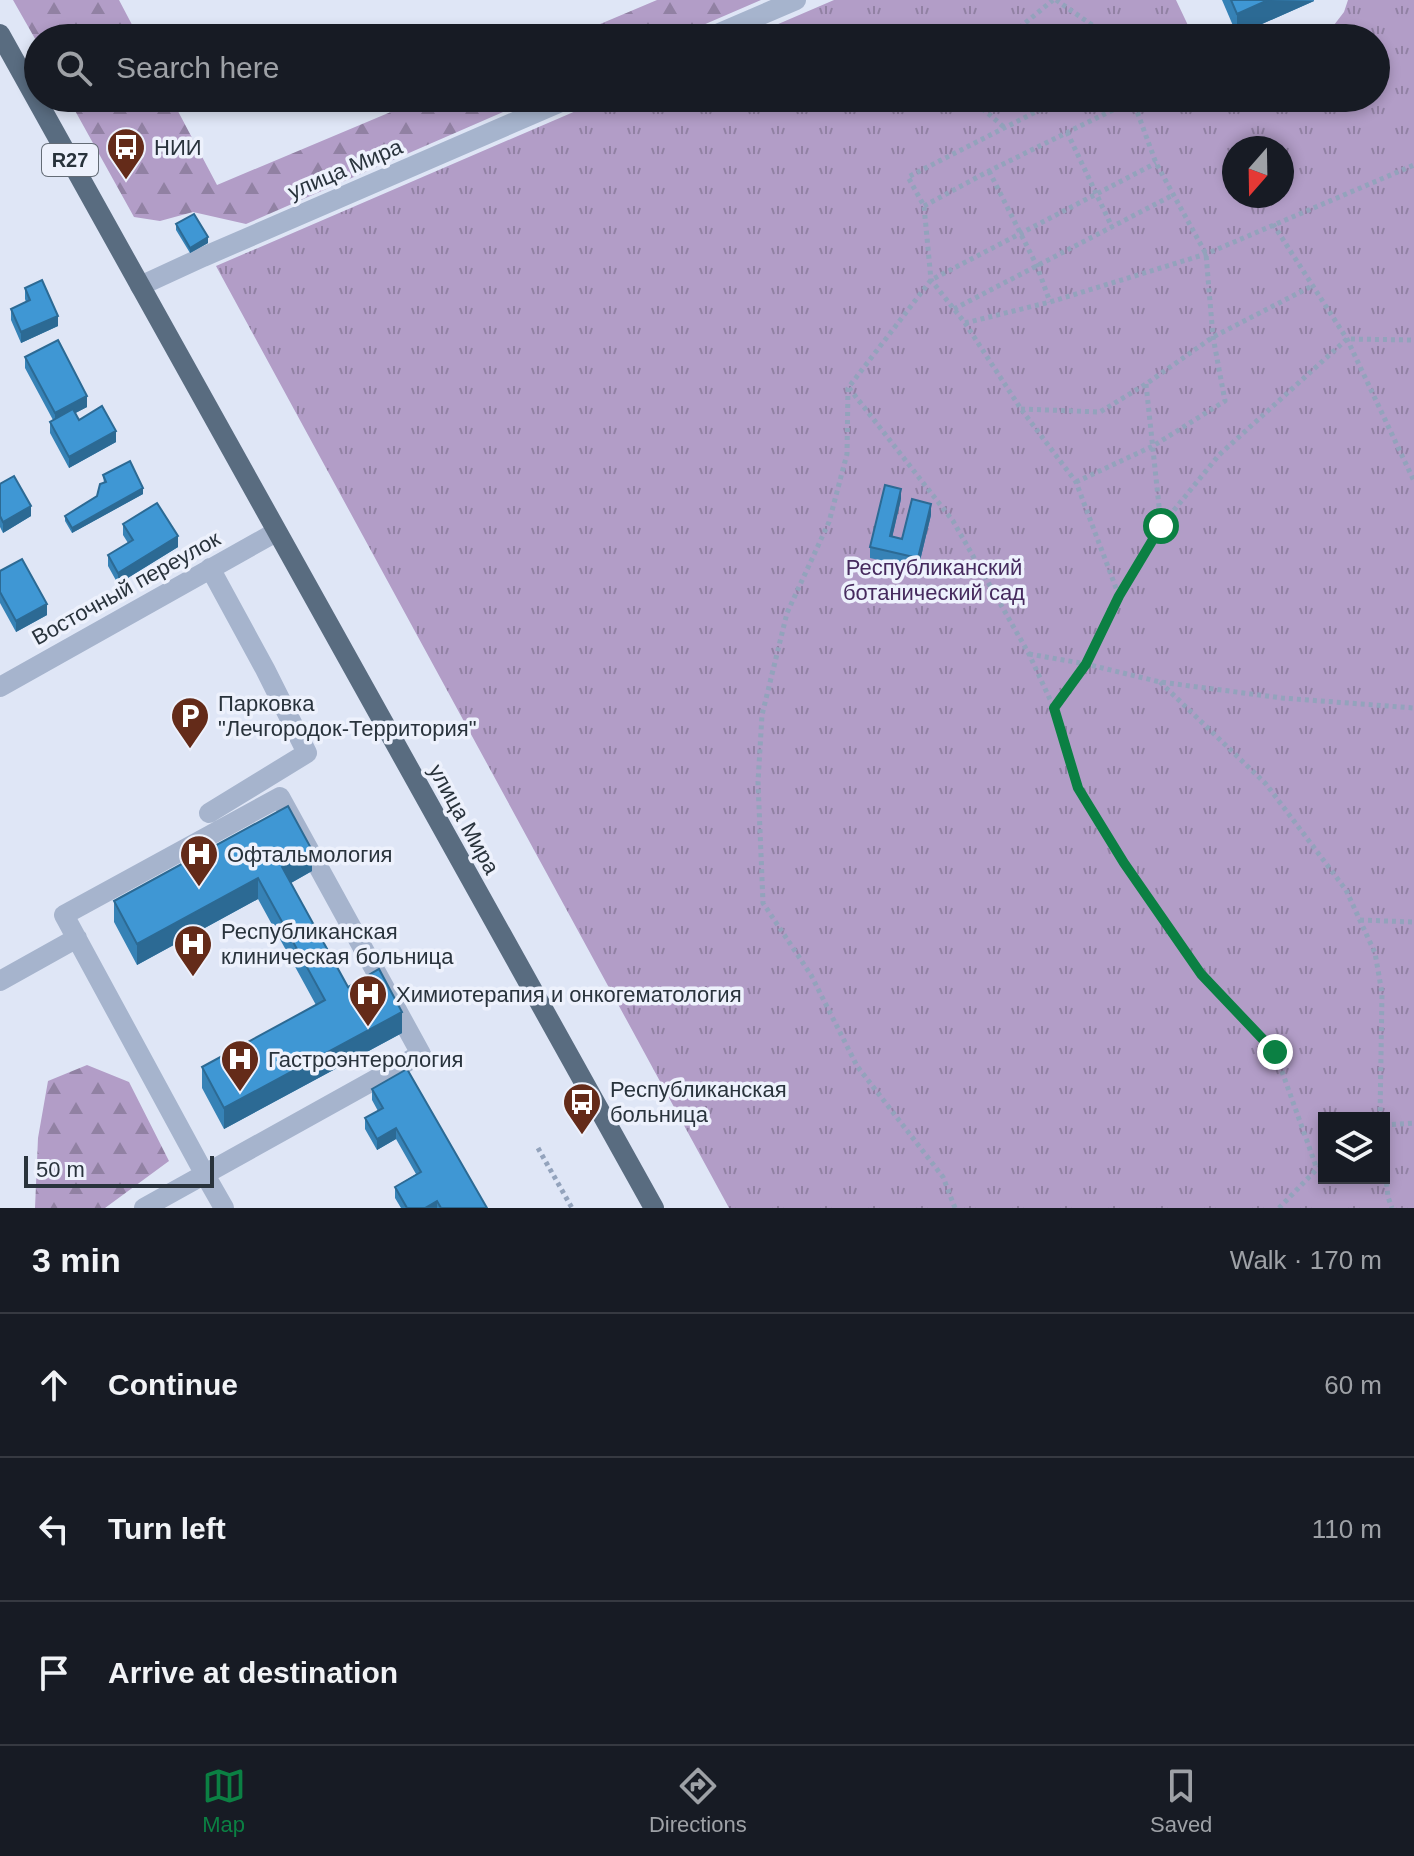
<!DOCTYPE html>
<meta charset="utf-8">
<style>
body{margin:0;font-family:Helvetica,sans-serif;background:#20242c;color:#f1f3f6}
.controls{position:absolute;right:24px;bottom:24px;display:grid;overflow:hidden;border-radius:0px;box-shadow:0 4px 12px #0003}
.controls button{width:72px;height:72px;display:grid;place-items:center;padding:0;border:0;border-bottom:2px solid #363941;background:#171b24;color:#f1f3f6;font:40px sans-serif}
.compass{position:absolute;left:1222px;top:136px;width:72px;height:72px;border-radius:50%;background:#171b24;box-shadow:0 4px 12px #0003;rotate:200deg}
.scale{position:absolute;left:24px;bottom:20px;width:190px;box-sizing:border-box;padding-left:8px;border:4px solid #29333c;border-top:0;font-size:22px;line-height:28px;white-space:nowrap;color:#29333c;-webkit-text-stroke:6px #edf1fc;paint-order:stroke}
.stop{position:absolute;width:24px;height:24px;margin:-18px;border:6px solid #0b8043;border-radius:50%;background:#fff}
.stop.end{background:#0b8043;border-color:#fff;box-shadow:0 2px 8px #0008}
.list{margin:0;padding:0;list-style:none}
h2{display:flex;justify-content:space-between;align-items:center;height:104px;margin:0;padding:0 32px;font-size:34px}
h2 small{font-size:26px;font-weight:400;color:#9ea1a6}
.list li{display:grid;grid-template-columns:52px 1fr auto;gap:24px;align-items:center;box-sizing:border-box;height:144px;padding:0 32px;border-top:2px solid #363941}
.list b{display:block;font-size:30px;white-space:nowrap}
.list em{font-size:26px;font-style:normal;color:#9ea1a6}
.icon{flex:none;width:44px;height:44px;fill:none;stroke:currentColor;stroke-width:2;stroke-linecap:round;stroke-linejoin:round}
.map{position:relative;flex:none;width:1414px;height:1208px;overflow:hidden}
.search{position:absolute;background:#171b24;box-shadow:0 4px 12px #0003;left:24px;right:24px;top:24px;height:88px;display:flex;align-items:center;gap:20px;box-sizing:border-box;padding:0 28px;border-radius:44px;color:#9ea1a6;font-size:30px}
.sheet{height:536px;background:#171b24}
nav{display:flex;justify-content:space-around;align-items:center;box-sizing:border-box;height:112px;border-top:2px solid #363941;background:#171b24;font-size:22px;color:#9ea1a6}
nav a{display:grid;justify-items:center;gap:4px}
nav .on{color:#0b8043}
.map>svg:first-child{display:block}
</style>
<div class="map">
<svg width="1414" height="1208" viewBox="0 0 1414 1208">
<defs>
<pattern id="forest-firs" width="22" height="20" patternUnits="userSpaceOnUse" patternTransform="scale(2)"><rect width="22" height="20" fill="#b29dc7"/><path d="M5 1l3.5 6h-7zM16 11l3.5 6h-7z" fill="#9181a3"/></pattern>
<pattern id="park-tufts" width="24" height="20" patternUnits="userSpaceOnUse" patternTransform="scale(2)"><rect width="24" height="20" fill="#b29dc7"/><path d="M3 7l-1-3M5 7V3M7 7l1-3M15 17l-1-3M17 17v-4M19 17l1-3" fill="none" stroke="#9181a3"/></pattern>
</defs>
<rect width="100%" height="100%" fill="#dfe6f6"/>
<path fill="url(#forest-firs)" d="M13,0H119L139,38H38V44Z
M657,0H761L673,38H567Z
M68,98H171L217,185L424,98H535L246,224L193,212L160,221L134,217Z
M87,1065L129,1082L169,1161L105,1208H35L38,1138L48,1081Z"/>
<path fill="url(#park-tufts)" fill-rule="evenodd" d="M834,0H1176L1194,38H746Z
M1348,0H1414V1208H729L216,266L606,98H1376V38H1324L1344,12ZM1234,148H1282V196H1234ZM1324,1118H1384V1178H1324Z"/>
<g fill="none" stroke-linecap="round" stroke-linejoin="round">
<path stroke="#93a3bc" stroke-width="5" stroke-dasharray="4 4" stroke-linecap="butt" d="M1056,0L1111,38
M1007,38L1053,0
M970,98L1005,128
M1063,98L908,177L924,206L931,280L965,323L1021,409L1076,482L1119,596
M1067,132L1112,227
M989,171L1037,266L1050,302
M924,206L989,171L1133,100
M1273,224L1347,339L1414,481
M954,309L1173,195
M965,323L1050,302L1206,254L1414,165
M1146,384L1161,525
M849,388L953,521L1029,654L1054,708L1078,788L1124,863L1201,974L1275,1052L1317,1169
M1021,409L1100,412L1146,384L1213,337L1312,286
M1076,482L1153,446L1225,401L1213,337L1206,254L1156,163L1132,98
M1029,654L1086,664L1160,682L1282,698L1414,708
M1160,682L1266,784L1346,890L1375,953L1382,993L1380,1118
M1054,708L1086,664L1119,596L1161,526L1219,455L1347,339L1414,340
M1360,920L1414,922
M1384,1125L1414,1123
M538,1148L572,1208
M1384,1159L1388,1197L1392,1208
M955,1208L943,1177L857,1066L811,975L763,903L758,782L762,715L787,613L829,522L847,454L848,388L931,280L1156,163
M1279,1208L1317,1169L1324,1164"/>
<path stroke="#a6b4cd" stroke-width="20" d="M708,38L796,0
M140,286L203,257L570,98
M0,687L276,532
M209,813L307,753L265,669L210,568
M0,981L77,938
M144,1208L421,1054L280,797L64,915L204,1173L224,1208"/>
<path stroke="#596c80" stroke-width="20" d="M0,34L654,1208"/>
</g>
<path fill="#3682b6" d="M1222,0H1314V1L1237,35Z
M176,224L208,243L190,253L176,230Z
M25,288L58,326L21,343L11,320V309L26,302L25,299Z
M25,357L87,407L75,413L79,420L116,442L69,468L50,433V422L53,420L25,368Z
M103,475L143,494L72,533L65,521V516L97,496L104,483Z
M0,484L31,516L3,533L0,527Z
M901,499L892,537L902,539L931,515L918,569L870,558V547Z
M123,524L178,547L118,584L108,566V555L128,543L123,535Z
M0,571L47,615L16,632L0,603Z
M288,806L312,871L291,883L348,987L402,1033L224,1129L202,1088V1067L316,1005L258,899L137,965L114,922V901Z
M372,1089L487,1208H401L395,1198V1187L416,1174L396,1139L377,1150L365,1129V1118L378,1111L372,1100Z"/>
<path fill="#2c6a94" d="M1268,0L1314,1L1237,35V14Z
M208,237V243L190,253V248Z
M58,316V326L21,343V332Z
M87,396V407L55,424V413Z
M116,431V442L69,468V457Z
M143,488V494L72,533V528Z
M901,489V499L890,547V536Z
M931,504V515L918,569V558Z
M31,506V516L3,533V522Z
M178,536V547L118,584V573Z
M47,604V615L16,632V621Z
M312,850V871L282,888V867Z
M258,878V899L137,965V944Z
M402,1012V1033L224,1129V1108Z
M396,1128V1139L377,1150V1139Z
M437,1201V1208H425Z"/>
<path fill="#3f97d4" stroke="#2c6a94" stroke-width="2" d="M1231,0H1268L1237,14Z
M194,214L208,237L190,248L176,224Z
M42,280L58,316L21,332L11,309L30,300L25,288Z
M58,340L87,396L55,413L25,357Z
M102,406L116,431L69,457L50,422L73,409L79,420Z
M130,461L143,488L72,528L65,516L97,496L100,484L106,482L103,475Z
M14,476L31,506L3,522L0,516V484Z
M885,485L901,489L890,536L902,539L912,499L931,504L918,558L870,547Z
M157,503L178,536L118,573L108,555L133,540L123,524Z
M22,559L47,604L16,621L0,592V571Z
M288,806L312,850L282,867L348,987L379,969L402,1012L224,1108L202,1067L325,1000L258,878L137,944L114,901Z
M407,1069L487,1208H441L437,1201L425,1208H407L395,1187L421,1172L396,1128L377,1139L365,1118L383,1108L372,1089Z"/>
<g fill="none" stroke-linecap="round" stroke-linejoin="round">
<path stroke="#0b8043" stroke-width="10" d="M1161,526L1119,596L1086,664L1054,708L1078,788L1124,863L1201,974L1275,1052"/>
</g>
<defs>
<symbol id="bus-pin" viewBox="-11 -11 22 30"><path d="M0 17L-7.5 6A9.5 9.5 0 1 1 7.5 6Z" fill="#642b19" stroke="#edf1fc"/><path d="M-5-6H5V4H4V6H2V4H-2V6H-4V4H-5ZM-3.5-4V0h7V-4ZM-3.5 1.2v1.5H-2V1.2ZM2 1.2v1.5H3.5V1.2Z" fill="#fff"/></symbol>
<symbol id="parking-pin" viewBox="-11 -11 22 30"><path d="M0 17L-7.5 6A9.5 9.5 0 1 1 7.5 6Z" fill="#642b19" stroke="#edf1fc"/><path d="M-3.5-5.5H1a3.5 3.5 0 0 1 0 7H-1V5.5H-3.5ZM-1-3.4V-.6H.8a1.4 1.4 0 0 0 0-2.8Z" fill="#fff"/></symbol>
<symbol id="hospital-pin" viewBox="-11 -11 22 30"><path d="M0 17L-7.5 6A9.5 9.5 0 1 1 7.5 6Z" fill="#642b19" stroke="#edf1fc"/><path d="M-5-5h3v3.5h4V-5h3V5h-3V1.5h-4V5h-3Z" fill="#fff"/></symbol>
</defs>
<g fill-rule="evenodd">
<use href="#bus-pin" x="104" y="125" width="44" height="60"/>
<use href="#parking-pin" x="168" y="694" width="44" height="60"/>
<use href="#hospital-pin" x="177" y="832" width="44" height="60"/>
<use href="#hospital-pin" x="171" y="922" width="44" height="60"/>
<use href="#hospital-pin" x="346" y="972" width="44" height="60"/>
<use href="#hospital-pin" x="218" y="1037" width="44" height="60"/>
<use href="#bus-pin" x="560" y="1080" width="44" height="60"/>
</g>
<g text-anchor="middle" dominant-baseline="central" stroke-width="7" stroke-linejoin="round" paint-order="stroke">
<rect fill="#edf1fc" stroke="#646c76" stroke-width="2" x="42" y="144" width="56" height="32" rx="6"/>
<g font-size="20" font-weight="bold" fill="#29333c">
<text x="70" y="160">R27</text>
</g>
<g font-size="22" fill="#29333c" stroke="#edf1fc" text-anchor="start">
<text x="154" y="147">НИИ</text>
<text x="218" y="703">Парковка<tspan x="218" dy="25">"Лечгородок-Территория"</tspan></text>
<text x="227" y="854">Офтальмология</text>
<text x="221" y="931">Республиканская<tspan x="221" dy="25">клиническая больница</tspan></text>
<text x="396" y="994">Химиотерапия и онкогематология</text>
<text x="268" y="1059">Гастроэнтерология</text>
<text x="610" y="1089">Республиканская<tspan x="610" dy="25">больница</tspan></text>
</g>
<g font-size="22" fill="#29333c" stroke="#edf1fc">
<text transform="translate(345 169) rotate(-23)">улица Мира</text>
<text transform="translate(126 588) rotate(-29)">Восточный переулок</text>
<text transform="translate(464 819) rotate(61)">улица Мира</text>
</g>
<g font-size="22" fill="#462a5e" stroke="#edf1fc">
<text x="934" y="567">Республиканский<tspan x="934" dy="25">ботанический сад</tspan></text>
</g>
</g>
</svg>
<div class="controls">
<button><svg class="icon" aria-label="layers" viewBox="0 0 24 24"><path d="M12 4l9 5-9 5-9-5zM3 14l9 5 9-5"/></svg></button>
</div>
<svg class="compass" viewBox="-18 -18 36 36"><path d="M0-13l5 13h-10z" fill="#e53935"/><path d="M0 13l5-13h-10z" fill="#9ea1a6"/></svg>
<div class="scale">50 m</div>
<div class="stop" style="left:1161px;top:526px"></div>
<div class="stop end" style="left:1275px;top:1052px"></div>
<div class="search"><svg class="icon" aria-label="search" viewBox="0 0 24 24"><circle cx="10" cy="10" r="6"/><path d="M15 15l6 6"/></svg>Search here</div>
</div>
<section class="sheet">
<h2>3 min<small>Walk · 170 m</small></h2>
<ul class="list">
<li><svg class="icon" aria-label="ahead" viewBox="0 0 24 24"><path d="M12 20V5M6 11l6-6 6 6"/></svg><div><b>Continue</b></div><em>60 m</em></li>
<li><svg class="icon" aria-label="left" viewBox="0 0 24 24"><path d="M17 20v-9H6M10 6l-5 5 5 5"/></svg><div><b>Turn left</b></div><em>110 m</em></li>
<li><svg class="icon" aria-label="arrive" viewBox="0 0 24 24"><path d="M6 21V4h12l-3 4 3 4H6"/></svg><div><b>Arrive at destination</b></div></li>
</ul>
</section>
<nav>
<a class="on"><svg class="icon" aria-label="map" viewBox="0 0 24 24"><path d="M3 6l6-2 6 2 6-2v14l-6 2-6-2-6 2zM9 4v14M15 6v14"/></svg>Map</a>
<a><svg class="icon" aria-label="directions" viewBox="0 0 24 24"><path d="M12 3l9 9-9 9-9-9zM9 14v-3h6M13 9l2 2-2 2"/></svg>Directions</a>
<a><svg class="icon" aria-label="saved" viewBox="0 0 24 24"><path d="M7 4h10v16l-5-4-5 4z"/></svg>Saved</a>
</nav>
